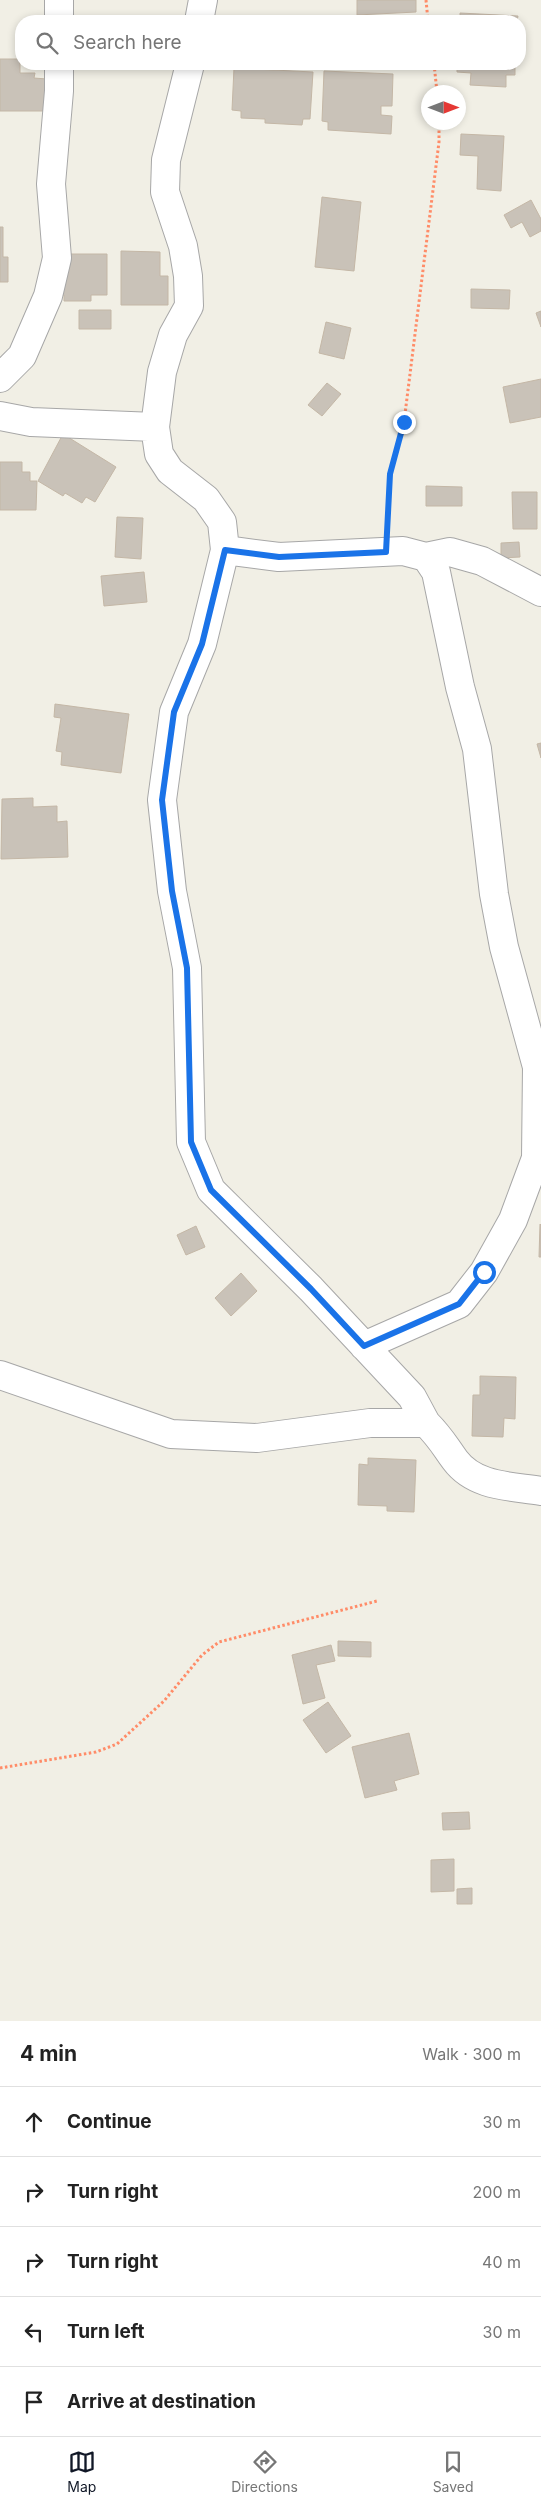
<!DOCTYPE html>
<meta charset="utf-8">
<style>
body{margin:0;font-family:Inter,sans-serif;background:#f2f2f2;color:#222}
.compass{position:absolute;left:421px;top:85px;width:45px;height:45px;border-radius:50%;background:#fff;box-shadow:0 2px 8px #0003;rotate:90deg}
.stop{position:absolute;width:15px;height:15px;margin:-11px;border:4px solid #1a73e8;border-radius:50%;background:#fff}
.stop.end{background:#1a73e8;border-color:#fff;box-shadow:0 1px 5px #0008}
.list{margin:0;padding:0;list-style:none}
h2{display:flex;justify-content:space-between;align-items:center;height:65px;margin:0;padding:0 20px;font-size:21px}
h2 small{font-size:16px;font-weight:400;color:#767676}
.list li{display:grid;grid-template-columns:32px 1fr auto;gap:15px;align-items:center;box-sizing:border-box;height:70px;padding:0 20px;border-top:1px solid #e0e0e0}
.list b{display:block;font-size:19px;white-space:nowrap}
.list em{font-size:16px;font-style:normal;color:#767676}
.icon{flex:none;width:28px;height:28px;fill:none;stroke:currentColor;stroke-width:2;stroke-linecap:round;stroke-linejoin:round}
.map{position:relative;flex:none;width:541px;height:2021px;overflow:hidden}
.search{position:absolute;background:#fff;box-shadow:0 2px 8px #0003;left:15px;right:15px;top:15px;height:55px;display:flex;align-items:center;gap:12px;box-sizing:border-box;padding:0 18px;border-radius:20px;color:#767676;font-size:19px}
.sheet{height:415px;background:#fff}
nav{display:flex;justify-content:space-around;align-items:center;box-sizing:border-box;height:70px;border-top:1px solid #e0e0e0;background:#fff;font-size:14px;color:#767676}
nav a{display:grid;justify-items:center;gap:2px}
nav .on{color:#111827}
.map>svg:first-child{display:block}
</style>
<div class="map">
<svg width="541" height="2021" viewBox="0 0 541 2021">
<rect width="100%" height="100%" fill="#f1efe5"/>
<path fill="#c9c2b8" stroke="#c4b7a6" d="M357,0H416V12L357,15Z
M460,13L518,16L517,21H460Z
M0,59H20V73H35L34,78L47,79V111H0Z
M457,64H515V75H506V87L470,85L471,73L457,72Z
M234,68L313,72L310,119H303L302,125L265,123V119L241,118V111L232,110Z
M324,71L393,74L392,106H381V115L392,116L391,134L328,130V122L322,121Z
M461,134L504,136L501,191L477,189L478,156L460,155Z
M322,197L361,202L354,271L315,267Z
M531,200L541,219V231L530,237L522,222L511,228L504,215Z
M0,227H3V257H8V282H0Z
M121,251L160,252V276H168V305H121Z
M62,254H107V295H91V301H64V295H56Z
M471,289L510,290L509,309L471,308Z
M79,310H111V329H79Z
M541,311V327L536,313Z
M326,322L351,328L344,359L319,353Z
M541,379V417L510,423L503,387Z
M327,383L341,394L322,416L308,405Z
M63,434L116,467L95,502L86,497L82,503L65,493L63,496L38,481Z
M0,462H22V472H30V481H37L36,510H0Z
M426,486L462,487V506H426Z
M512,492H537V529H513Z
M117,517L143,518L141,559L115,557Z
M519,542L520,557L501,558V543Z
M144,572L147,602L104,606L101,576Z
M55,704L129,714L121,773L61,765L62,752L56,751L61,718L54,717Z
M541,743V758L537,744Z
M33,798V807L57,806V822L67,821L68,857L1,859L2,799Z
M540,1224L541,1225V1257H539Z
M196,1226L205,1247L186,1255L177,1235Z
M241,1273L257,1291L231,1316L215,1298Z
M480,1376L516,1377L515,1419L504,1418L503,1437L472,1436L473,1395H480Z
M368,1458L416,1460L414,1512L387,1511V1506L358,1505L359,1464L368,1465Z
M338,1641L371,1642V1657L338,1656Z
M331,1645L335,1661L316,1665L325,1698L303,1704L292,1655Z
M328,1702L351,1736L326,1753L303,1720Z
M409,1733L419,1774L394,1781L397,1790L365,1798L352,1747Z
M469,1812L470,1829L443,1830L442,1813Z
M454,1859V1891L431,1892V1860Z
M472,1888V1904H457V1889Z"/>
<g fill="none" stroke-linecap="round" stroke-linejoin="round">
<defs>
<path id="minor" d="M59,21V0
M199,21L203,0
M190,64L166,160L165,192L183,246L188,276L189,306L173,335L162,372L155,427L159,454L170,471L206,499L222,522L225,550L202,644L174,712L162,800L172,891L187,968L191,1142L211,1190L311,1289L412,1397L426,1423
M0,378L22,356L48,296L57,258L51,184L59,91V64
M0,416L31,422L155,427
M225,550L279,557L403,551L426,557L436,572L460,687L477,749L494,894L504,947L537,1067L536,1158L513,1220L484,1272L459,1304L364,1346
M426,557L450,552L482,561L541,592
M0,1375L171,1434L257,1438L370,1423H426C441,1438 444,1445 455,1460C475,1487 511,1486 541,1491"/>
</defs>
<use href="#minor" stroke="#a7a7a7" stroke-width="30"/>
<path stroke="#ff8c68" stroke-width="3" stroke-dasharray="2.5 2.5" stroke-linecap="butt" d="M426,0L428,21
M434,64L437,92
M387,524L390,474L404,422L439,142V122
M0,1768L96,1752L117,1744L164,1701L202,1655L219,1642L377,1601"/>
<use href="#minor" stroke="#fff" stroke-width="28"/>
</g>
<g fill="none" stroke-linecap="round" stroke-linejoin="round">
<path stroke="#1a73e8" stroke-width="6" d="M404,422L390,474L386,552L279,557L225,550L202,644L174,712L162,800L172,891L187,968L191,1142L211,1190L311,1289L364,1346L459,1304L484,1272"/>
</g>
</svg>
<svg class="compass" viewBox="-18 -18 36 36"><path d="M0-13l5 13h-10z" fill="#e53935"/><path d="M0 13l5-13h-10z" fill="#767676"/></svg>
<div class="stop" style="left:484px;top:1272px"></div>
<div class="stop end" style="left:404px;top:422px"></div>
<div class="search"><svg class="icon" aria-label="search" viewBox="0 0 24 24"><circle cx="10" cy="10" r="6"/><path d="M15 15l6 6"/></svg>Search here</div>
</div>
<section class="sheet">
<h2>4 min<small>Walk · 300 m</small></h2>
<ul class="list">
<li><svg class="icon" aria-label="ahead" viewBox="0 0 24 24"><path d="M12 20V5M6 11l6-6 6 6"/></svg><div><b>Continue</b></div><em>30 m</em></li>
<li><svg class="icon" aria-label="right" viewBox="0 0 24 24"><path d="M7 20v-9h11M14 6l5 5-5 5"/></svg><div><b>Turn right</b></div><em>200 m</em></li>
<li><svg class="icon" aria-label="right" viewBox="0 0 24 24"><path d="M7 20v-9h11M14 6l5 5-5 5"/></svg><div><b>Turn right</b></div><em>40 m</em></li>
<li><svg class="icon" aria-label="left" viewBox="0 0 24 24"><path d="M17 20v-9H6M10 6l-5 5 5 5"/></svg><div><b>Turn left</b></div><em>30 m</em></li>
<li><svg class="icon" aria-label="arrive" viewBox="0 0 24 24"><path d="M6 21V4h12l-3 4 3 4H6"/></svg><div><b>Arrive at destination</b></div></li>
</ul>
</section>
<nav>
<a class="on"><svg class="icon" aria-label="map" viewBox="0 0 24 24"><path d="M3 6l6-2 6 2 6-2v14l-6 2-6-2-6 2zM9 4v14M15 6v14"/></svg>Map</a>
<a><svg class="icon" aria-label="directions" viewBox="0 0 24 24"><path d="M12 3l9 9-9 9-9-9zM9 14v-3h6M13 9l2 2-2 2"/></svg>Directions</a>
<a><svg class="icon" aria-label="saved" viewBox="0 0 24 24"><path d="M7 4h10v16l-5-4-5 4z"/></svg>Saved</a>
</nav>
